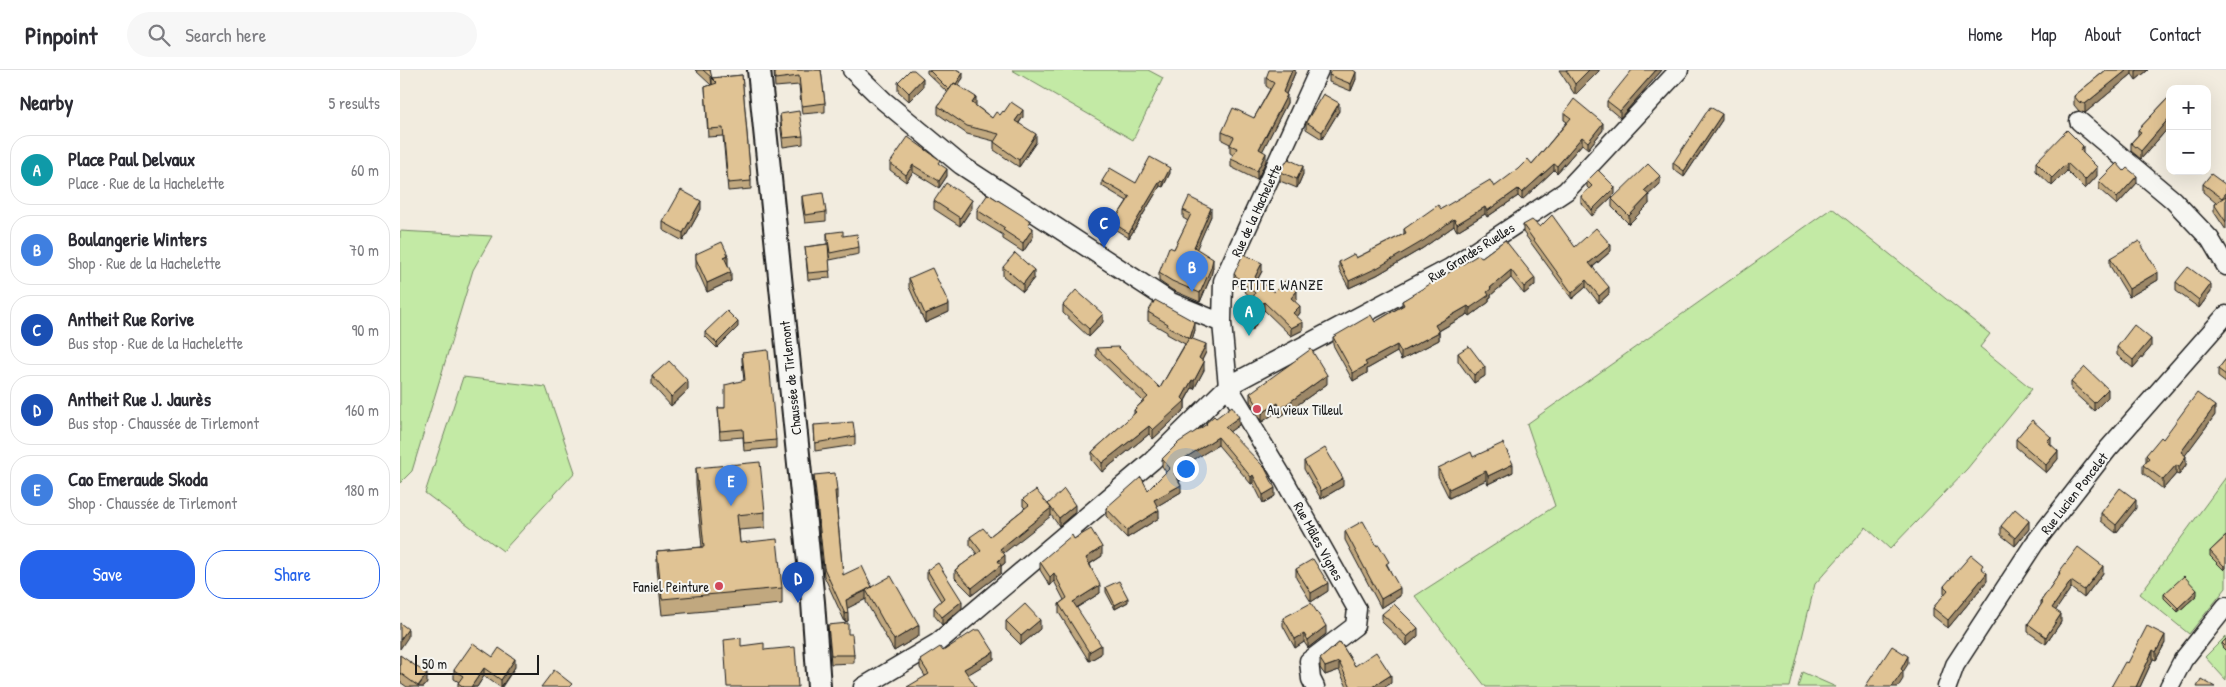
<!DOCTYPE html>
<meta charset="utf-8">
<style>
body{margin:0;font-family:"Patrick Hand",sans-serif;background:#f7f7f7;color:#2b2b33}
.controls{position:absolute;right:15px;top:15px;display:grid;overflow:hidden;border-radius:10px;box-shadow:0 5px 20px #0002}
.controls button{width:45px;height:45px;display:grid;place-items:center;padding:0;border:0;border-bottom:1px solid #e1e1e2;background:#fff;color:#2b2b33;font:25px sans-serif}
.scale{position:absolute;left:15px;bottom:12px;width:124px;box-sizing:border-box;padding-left:5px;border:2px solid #1c1c1c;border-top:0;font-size:14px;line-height:18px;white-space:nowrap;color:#1c1c1c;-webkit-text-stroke:4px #f6f6f2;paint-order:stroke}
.you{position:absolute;left:785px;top:398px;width:18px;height:18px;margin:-12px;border:4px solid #fff;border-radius:50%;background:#1a73e8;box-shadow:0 0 0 8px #1a73e833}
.badge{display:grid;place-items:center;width:32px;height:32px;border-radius:50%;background:#2563eb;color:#fff;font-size:16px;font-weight:700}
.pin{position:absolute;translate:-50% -41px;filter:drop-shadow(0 1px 2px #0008)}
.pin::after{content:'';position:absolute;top:26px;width:18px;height:15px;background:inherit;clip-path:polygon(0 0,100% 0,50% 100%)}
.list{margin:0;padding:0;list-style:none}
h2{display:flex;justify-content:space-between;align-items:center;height:65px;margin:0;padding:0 20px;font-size:21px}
h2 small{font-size:16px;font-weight:400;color:#7c7c81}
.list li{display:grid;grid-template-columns:32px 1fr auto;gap:15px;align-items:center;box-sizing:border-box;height:70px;margin:0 10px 10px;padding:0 10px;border:1px solid #e1e1e2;border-radius:20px}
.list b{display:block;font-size:19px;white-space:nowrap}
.list p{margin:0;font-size:16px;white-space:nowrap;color:#7c7c81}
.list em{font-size:16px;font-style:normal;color:#7c7c81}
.actions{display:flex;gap:10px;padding:15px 20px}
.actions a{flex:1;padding:11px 0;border:1px solid #2563eb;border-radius:20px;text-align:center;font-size:18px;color:#2563eb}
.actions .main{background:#2563eb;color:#fff}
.icon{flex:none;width:28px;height:28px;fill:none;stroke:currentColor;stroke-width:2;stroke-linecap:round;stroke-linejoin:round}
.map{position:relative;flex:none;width:1826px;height:617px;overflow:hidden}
header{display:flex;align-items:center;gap:30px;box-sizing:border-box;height:70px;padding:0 25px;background:#fff;border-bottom:1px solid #e1e1e2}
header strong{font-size:24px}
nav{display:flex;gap:28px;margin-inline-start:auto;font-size:18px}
.search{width:350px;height:45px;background:#f7f7f7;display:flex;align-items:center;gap:12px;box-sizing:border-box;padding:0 18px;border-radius:28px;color:#7c7c81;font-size:19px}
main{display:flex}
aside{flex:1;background:#fff}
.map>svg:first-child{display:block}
</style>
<header>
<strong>Pinpoint</strong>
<div class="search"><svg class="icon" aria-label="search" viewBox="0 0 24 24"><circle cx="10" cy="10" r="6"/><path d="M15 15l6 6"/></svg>Search here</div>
<nav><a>Home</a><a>Map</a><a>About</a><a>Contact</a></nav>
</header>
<main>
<aside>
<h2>Nearby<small>5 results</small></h2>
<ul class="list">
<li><span class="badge" style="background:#0f9aa8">A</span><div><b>Place Paul Delvaux</b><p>Place · Rue de la Hachelette</p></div><em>60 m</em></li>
<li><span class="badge" style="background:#3f7fe0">B</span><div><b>Boulangerie Winters</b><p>Shop · Rue de la Hachelette</p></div><em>70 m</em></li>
<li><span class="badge" style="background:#1a4fb4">C</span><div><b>Antheit Rue Rorive</b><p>Bus stop · Rue de la Hachelette</p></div><em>90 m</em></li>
<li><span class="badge" style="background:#1a4fb4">D</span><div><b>Antheit Rue J. Jaurès</b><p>Bus stop · Chaussée de Tirlemont</p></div><em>160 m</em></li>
<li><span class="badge" style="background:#3f7fe0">E</span><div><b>Cao Emeraude Skoda</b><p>Shop · Chaussée de Tirlemont</p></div><em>180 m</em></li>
</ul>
<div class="actions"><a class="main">Save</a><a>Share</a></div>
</aside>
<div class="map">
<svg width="1826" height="617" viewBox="0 0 1826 617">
<rect width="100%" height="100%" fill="#f2ecdf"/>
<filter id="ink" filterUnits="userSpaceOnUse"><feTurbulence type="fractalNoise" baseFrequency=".02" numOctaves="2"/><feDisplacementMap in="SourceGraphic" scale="10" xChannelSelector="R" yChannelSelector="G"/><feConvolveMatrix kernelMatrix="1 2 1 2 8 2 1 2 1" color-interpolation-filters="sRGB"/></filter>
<g filter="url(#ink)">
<path fill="#c3eaa5" stroke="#708360" d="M612,0H748L763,8L733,70Z
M1432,138L1590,264L1580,277L1632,319L1567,399L1490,479L1466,457L1415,514L1390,617H1086L1015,526L1155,436L1127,354Z
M0,161L92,166L73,200L12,401L0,413Z
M63,307L146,317L175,402L103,481L25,423Z
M1826,407V518L1789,564L1740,524Z
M1826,566V610L1805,587Z
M1402,602L1436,617H1398Z"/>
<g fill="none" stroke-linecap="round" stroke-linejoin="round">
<defs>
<path id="minor" d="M452,0L484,31L561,95L771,232L822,253
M1679,51L1773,130L1810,169L1826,196
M463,617L537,573L752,391L828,316L1050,198L1166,121L1279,0
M915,617L911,609L909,591L955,556L957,539L882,406L828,316L822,253L823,211L919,0
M1547,617L1555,595L1634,474L1708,379L1826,245
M1769,617L1783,590L1826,536"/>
<path id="major" d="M359,0L413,532L419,617"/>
</defs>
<use href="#minor" stroke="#1c1c1c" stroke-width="21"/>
<use href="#major" stroke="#1c1c1c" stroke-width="26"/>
<use href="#minor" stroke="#f6f6f2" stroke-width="18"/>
<use href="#major" stroke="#f6f6f2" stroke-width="22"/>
</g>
<path fill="#c1a87f" stroke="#1c1c1c" d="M295,0H310L312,15V8L342,5L351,111V119L328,121L323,66L308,67L305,17L311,15Z
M374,0H421L425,33V42L402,44L399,15L375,17Z
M527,0H558L563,8L558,15L576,35H575L592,48L600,45L604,42L623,47L619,53L636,72L619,97L594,80V71L567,64L538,44V36L548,23L527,3Z
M895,0V3L886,24L887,33L862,81L866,91L857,110L831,97V89L833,85L830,83V74L822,70V62L854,48L870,19L866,16V8Z
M1159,0H1199V1L1175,25Z
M1262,0L1220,48L1207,37V31Z
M1706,0H1748L1736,10L1732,4L1685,43L1679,41L1674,35V26Z
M929,5L956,9L951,21L929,12Z
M498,12L523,17L509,31L498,21Z
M1770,26V56L1741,89L1731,81V73L1738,65V60Z
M939,41L922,69L906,59V52Z
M1164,43L1203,60L1188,79L1182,74L1157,103L1154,100L1122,130L1118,126L1087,147L1085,144L1057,161L1054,156L1023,178L977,205L949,218L939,199V192L956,188L1004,164V159L1041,139L1094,117L1132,94L1167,52L1164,50Z
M380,44L403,66V74L383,77L380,52Z
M1322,50L1284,107L1273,99V93Z
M1683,84L1697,106L1685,119L1667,101L1652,116L1636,101V92Z
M490,93L540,95L547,106L539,118L513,102L506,112L490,100Z
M1724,101L1737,113L1717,135L1699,119V111Z
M880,102L903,104L897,118L880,111Z
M770,103L763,117L760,116L729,168L713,158V153L727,131L702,116V111L736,113Z
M1187,111L1215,124L1192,146L1181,133V126L1189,119L1187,117Z
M1260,114L1248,125L1249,134L1229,154L1212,137V129Z
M1803,114L1826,115V160L1814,142V134L1816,133L1803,122Z
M402,126L426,142V151L405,153L402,134Z
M534,131L572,138L560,156L534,139Z
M301,139L283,171L263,160V152Z
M577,140L631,157L633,167L623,182L603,169V165L577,149Z
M783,140L811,146L796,179L813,197L811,206L800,232L772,220L759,211V203L774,179L788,151L783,148Z
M1123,155L1140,157L1175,177L1211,181L1193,197L1209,224L1199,233L1186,217L1172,229L1123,162Z
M427,163L443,166L459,177V184L430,190L428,181L430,208L408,210L405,177L427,174Z
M1105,170L1135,215L1124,224L1111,208L1091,225V227L1089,228V232L1070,246L1068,244L1039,261V270L1001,290L997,282L967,299V303L953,311L933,275V267L975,252L1002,236V231L1082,187Z
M296,184L328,194L331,211L307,222L296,197Z
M1710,188L1758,210L1729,227L1710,196Z
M603,197L634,208L623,222L603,206Z
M862,201L858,209L874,222L897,229L895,231L900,243L897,247L903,260L891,266L864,240L852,261L844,257V249L853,229L834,212V204Z
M509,208L549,242L525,253L509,217Z
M1776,212L1811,222L1799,238L1776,221Z
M663,235L703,252L689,267L663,243Z
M748,242L795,260L792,269L806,282L802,290L804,300L794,319L792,318L785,331V339L753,369L749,364L702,402L692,390V382L734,344V340L743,331L696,286V278L760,318L785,274L767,264V262L748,251Z
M338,257L317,278L305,266V262Z
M1717,277H1751L1733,298L1717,285Z
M342,283L376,370V378L344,381L343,367L320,369L318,338H325L344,311L342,291Z
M1058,283L1085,306L1074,313L1058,291Z
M1826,289V313L1818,307V299Z
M252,306L288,320L271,336L252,315Z
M1671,312L1708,327L1694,341L1671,320Z
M927,314L880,347L878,341L862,352L850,331V323Z
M1815,345L1785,385L1786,395L1779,405L1776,404L1763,419L1743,403V395L1746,391V385L1763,369Z
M816,348L839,355L829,362L875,426L863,433L853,413L851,414L818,375L788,393L790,403L779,412L781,422L757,436L759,448L727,468L706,446V438L748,420L766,402L762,396V389L806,355V353Z
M414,355L455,366V375L415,381Z
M1616,369L1651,374L1658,389L1646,403L1616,377Z
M1073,387L1113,402L1088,414L1086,410L1049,428L1038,406V398Z
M904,391L943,416L921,429L904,399Z
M296,398L365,442V458L339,460L340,473L382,518V534L262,545L257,497V481L302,477L296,414Z
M414,405L437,421V429H436L443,505L472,517L519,566L494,581L466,532V529L447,538L448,551L445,552L424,506L414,413Z
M623,429L648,434L675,442L659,456L651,445L603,483L605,493L601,496V503L572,525L555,508V500L577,484L570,475V467L590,466L625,438L623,436Z
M1736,438L1716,463L1701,451V443Z
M1601,456L1629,459L1615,476L1601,465Z
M945,461L977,476L989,498L1000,526L981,538L945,470Z
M1826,466L1824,500L1810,486V481Z
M674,469L702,486L690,494L700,523L676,538L701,584L689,591L659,543V534L664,530L654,511L650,516L640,500V492Z
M896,499L928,521L911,532L896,508Z
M527,500L562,538L542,555L534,545V537L541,531L527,508Z
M1583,500L1587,511L1548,558L1533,546V538L1545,524L1544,523V516Z
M1659,502L1703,503L1684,528L1671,518L1655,540L1661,552L1646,574L1628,562V554L1641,535V531L1659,505Z
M706,517L728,532L715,539L706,522Z
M1764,524L1797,525L1778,542L1764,528Z
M982,544L1018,566L1007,576L982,552Z
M883,548L926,564L908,578L904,572L895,578L883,556Z
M606,551L640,559L621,575L606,560Z
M428,555L448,564L454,585V593L431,594Z
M1826,569V581L1822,577V573Z
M940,572L955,596L991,613L985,617H947L939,600L925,605L920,598V589Z
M1765,573L1756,590L1753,589L1740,617H1711L1728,593Z
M543,581L594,589L568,604L525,606L520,598V590Z
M0,585L27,613L24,617H7L0,612Z
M93,587L115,597L102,617H100L84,606L77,617H58V613L59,612L54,609V600Z"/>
<path fill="#9d8868" stroke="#1c1c1c" d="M892,0H895V3L883,31V22Z
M1189,0H1199V1L1175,25V14Z
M1256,0H1262L1220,48V41Z
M1727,0H1732V4L1685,43V34Z
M1738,0H1748L1736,10V1Z
M956,2V9L951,21V14Z
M563,3V8L551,26V21Z
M523,8V17L509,31V23Z
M887,25V33L859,88V79Z
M576,27V35L572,40V33Z
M939,33V41L922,69V62Z
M623,40V47L615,58V51Z
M1322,44V50L1284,107V101Z
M1770,47V56L1741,89V81Z
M1203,53V60L1188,79V72Z
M636,64V72L619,97V90Z
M1182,67V74L1157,103V96Z
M1683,76V85L1680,80Z
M866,83V91L857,110V101Z
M1667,93V101L1652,116V108Z
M1154,94V100L1122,130V123Z
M513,95V102L506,112V105Z
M903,96V104L897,118V109Z
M1697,97V106L1685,119V110Z
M770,98V103L763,117V112Z
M547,99V106L539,118V111Z
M1260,106V114L1244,129V121Z
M1737,106V113L1717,135V128Z
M760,111V116L729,168V163Z
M1215,117V124L1192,146V140Z
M1118,119V126L1087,147V141Z
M1249,125V134L1229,154V146Z
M572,130V138L560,156V148Z
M301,131V139L283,171V163Z
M1085,137V144L1057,161V154Z
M811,138V146L794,185V177Z
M1054,149V156L1023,178L977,205L949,218V211Z
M633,158V167L623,182V173Z
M1211,175V181L1189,200V193Z
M328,185V194L324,195V187Z
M813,189V197L811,206L800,232V223Z
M862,193V201L855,214V207Z
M634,200V208L623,222V214Z
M1111,200V208L1091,225V227L1089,228V232L1070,246V238L1087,222L1090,218Z
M331,202V211L307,222V213Z
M1758,202V210L1729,227V219Z
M1135,208V215L1124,224V217Z
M1186,210V217L1172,229V223Z
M1811,214V222L1799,238V230Z
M1209,217V224L1199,233V226Z
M897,221V229L891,235V228Z
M864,232V240L852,261V253Z
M549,234V242L525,253V244Z
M900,236V243L893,251V243Z
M1068,236V244L1035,263V255Z
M703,244V252L689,267V259Z
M338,252V257L317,278V273Z
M795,252V260L790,276V268Z
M903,252V260L891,266V258Z
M1039,262V270L1001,290V282Z
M1751,269V277L1733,298V290Z
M806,274V282L799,296V288Z
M997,275V282L967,299V303L953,311V303L965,292Z
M804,292V300L794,319V311Z
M1085,297V306L1074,313V305Z
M927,305V314L880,347V339Z
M792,310V318L784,332L785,331V339L753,369V360L782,328Z
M288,311V320L271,336V327Z
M1708,319V327L1694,341V333Z
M878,333V341L862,352V343Z
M1815,336V345L1781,391V382Z
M839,347V355L825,365V357Z
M749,356V364L702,402V393Z
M818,367V375L785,395V388Z
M1651,367V375L1647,371Z
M1658,381V389L1646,403V395Z
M1786,386V395L1779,405V397Z
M1113,394V402L1088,414V406Z
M1776,395V404L1763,419V410Z
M790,396V403L776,413V406Z
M1086,401V410L1049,428V419Z
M853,405V413L851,414V407Z
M943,408V416L921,429V421Z
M781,415V422L754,438V430Z
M875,418V426L863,433V425Z
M1736,430V438L1716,463V455Z
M675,435V442L659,456V448Z
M651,438V446L600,486V479Z
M759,440V448L727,468V460Z
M1629,451V459L1615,476V468Z
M702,477V486L686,496V488Z
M605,485V493L601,496V503L572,525V518L598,491Z
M1826,494V498L1824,500V496Z
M1703,496V503L1684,528V520Z
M654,503V511L650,516V507Z
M1587,503V511L1548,558V550Z
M1671,511V518L1652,546V538Z
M928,513V521L911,532V523Z
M700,515V523L673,540V532Z
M1000,518V526L981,538V529Z
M1797,520V525L1778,542V538Z
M466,521V529L446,539V530Z
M728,528V532L715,539V535Z
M562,531V538L542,555V547Z
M448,543V551L445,552V544Z
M1661,544V552L1646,574V567Z
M640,550V559L621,575V566Z
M519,555V566L494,581V570Z
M926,556V564L908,578V570Z
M1018,558V566L1007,576V567Z
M8,559V567L0,579V570Z
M904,564V572L895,578V569Z
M1765,565V573L1756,590V582Z
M701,575V584L689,591V582Z
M1753,580V589L1740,617H1736Z
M594,582V589L564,607V599Z
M1508,586V594L1503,602V609L1498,617H1492L1501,599Z
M115,589V597L101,617V610Z
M939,592V600L925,605V597Z
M84,598V606L77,617H71Z
M27,604V613L24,617H18Z
M991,605V613L985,617H972Z"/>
<path fill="#e0c394" stroke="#1c1c1c" d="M303,0H310L312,8Z
M375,0H421L425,33L402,36L399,6L375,9Z
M510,0H514L523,8L509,23L498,12Z
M529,0H558L563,3L556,14L554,13L549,20Z
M869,0H892L883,22L887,25L859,79L866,83L857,101L831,89L837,78L830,75L834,67L822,62L833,38L854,48L874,13L866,8Z
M931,0H953L956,2L951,14L929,5Z
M1166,0H1189L1175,14Z
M1232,0H1256L1220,41L1207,31Z
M1706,0H1727L1685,34L1679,32L1674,26Z
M342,5L351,111L328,113L323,58L308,59L305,17L317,13L312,8Z
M554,13L576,27L572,33L592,48L596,42L600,45L603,41L604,42L611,32L623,40L615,51L636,64L619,90L594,72L599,64L567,56L538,36Z
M923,24L939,33L922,62L906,52Z
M1770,26V47L1741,81L1731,73L1741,62L1738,60Z
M1174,29L1203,53L1188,72L1182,67L1157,96L1154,94L1122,123L1118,119L1087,141L1085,137L1057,154L1054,149L1023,171L977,198L949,211L939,192L954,184L956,188L1006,163L1004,159L1038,135L1041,139L1090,110L1094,117L1118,99L1128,89L1132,94L1171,48L1164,43Z
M1310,37L1322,44L1284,101L1273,93Z
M399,41L403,66L383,68L380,44Z
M1667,60L1683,76L1680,80L1697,97L1685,110L1667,93L1652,108L1636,92Z
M508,67L540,90L538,93L547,99L539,111L513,95L506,105L490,93Z
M750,87L770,98L763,112L760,111L729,163L713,153L730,127L702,111L710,98L736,113Z
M888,89L903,96L897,109L880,102Z
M1717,93L1724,101L1727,98L1737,106L1717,128L1699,111Z
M1248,94L1260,106L1244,121L1249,125L1229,146L1212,129Z
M1198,100L1215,117L1192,140L1181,126L1192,116L1187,111Z
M1811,104L1826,115V123L1822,128L1803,114Z
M546,113L572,130L560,148L534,131Z
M281,120L301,131L283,163L263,152Z
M423,123L426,142L405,145L402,126Z
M588,124L631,151L628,155L633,158L623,173L603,160L605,158L577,140Z
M1826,126V152L1814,134Z
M789,127L811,138L794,177L813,189L811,198L800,223L772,211L759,203L769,177L774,179L791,144L783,140Z
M1152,145L1175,177L1196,158L1211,175L1189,193L1209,217L1199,226L1186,210L1172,223L1123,155L1132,150L1140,157Z
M443,161V166L457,164L459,177L430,183L427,163Z
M1105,170L1135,208L1124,217L1111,200L1090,218L1091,219L1087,222L1089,225L1070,238L1068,236L1035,255L1039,262L1001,282L997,275L965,292L967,295L953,303L933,267L971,245L975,252L1004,235L1002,231L1078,185L1082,187Z
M1739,171L1758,202L1729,219L1710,188Z
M322,172L328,185L324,187L331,202L307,213L296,189V184Z
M428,174L430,201L408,203L405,177Z
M615,183L634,200L623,214L603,197Z
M843,184L862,193L855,207L874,222L886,210L897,221L891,228L900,236L893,243L903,252L891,258L864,232L852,253L844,249L855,223L834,204Z
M1788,197L1811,214L1799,230L1776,212Z
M532,198L549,234L525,244L509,208Z
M676,220L703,244L689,259L663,235Z
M755,230L795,252L790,268L806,274L799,288L804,292L794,311L792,310L782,328L785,331L753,360L749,356L702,393L692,382L736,342L734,340L748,327L696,278L718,277L760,318L789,268L767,256L768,254L748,242Z
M327,241L338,252L317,273L305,262Z
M1734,255L1751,269L1733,290L1717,277Z
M1069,276L1085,297L1074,305L1058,283Z
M911,279L927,305L880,339L878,333L862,343L850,323Z
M368,280L376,370L344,373L343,359L320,361L318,338H325V315L345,310L342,283Z
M1826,289V305L1818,299Z
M269,291L288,311L271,327L252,306Z
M1685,297L1708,319L1694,333L1671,312Z
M1797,323L1815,336L1781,382L1786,386L1779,397L1776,395L1763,410L1743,395L1749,388L1746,385L1761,367L1763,369Z
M832,336L839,347L825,357L865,398L875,418L863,425L853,405L851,407L818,367L785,388L790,396L776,406L774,403L781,415L754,430L759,440L727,460L706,438L741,407L748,420L770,398L762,389L779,372L807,354L806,353L814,346L816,348Z
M1632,350L1651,367L1647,371L1658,381L1646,395L1616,369Z
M453,352L455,366L415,373L414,355Z
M1103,373L1113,394L1088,406L1086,401L1049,419L1038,398L1071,382L1073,387Z
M925,378L943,408L921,421L904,391Z
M360,392L365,442L337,445L340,473L377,469L382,518L262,529L257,481L304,477L296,398Z
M435,403L437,421H435L443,505L462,496L472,517L446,530L448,543L445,544L424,498L414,405Z
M1720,418L1736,430L1716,455L1701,443Z
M664,419L675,435L659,448L648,434Z
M636,420L651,438L600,479L605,485L598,491L601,495L572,518L555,500L581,481L570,467L583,458L590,466L629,435L623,429Z
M1615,439L1629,451L1615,468L1601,456Z
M963,451L977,476L979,475L989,492L986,494L1000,518L981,529L945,461Z
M691,459L702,477L686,488L700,515L673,532L701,575L689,582L659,534L667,528L654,503L650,507L640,492L672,465L674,469Z
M1826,466V494L1824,496L1810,481Z
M1678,477L1703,496L1684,520L1671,511L1652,538L1661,544L1646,567L1628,554L1643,532L1641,531L1660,503L1659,502Z
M1571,485L1583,495L1581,498L1587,503L1548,550L1533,538L1548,520L1544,516Z
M913,489L928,513L911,523L896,499Z
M538,493L562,531L542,547L534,537L544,528L527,500Z
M491,506L519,555L494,570L466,520Z
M1784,506L1797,520L1778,538L1764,524Z
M719,511L728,528L715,535L706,517Z
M911,533L926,556L908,570L904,564L895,569L883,548Z
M625,534L640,550L621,566L606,551Z
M994,534L1018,558L1007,567L982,544Z
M0,553L8,559L0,570Z
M448,553V564H452L454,585H431L428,555Z
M1747,556L1765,565L1756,582L1753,580L1736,617H1711L1725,592L1728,593Z
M575,560H580L594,582L564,599L576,617H507L529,604L520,590L540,577L543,581Z
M341,568V576L364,573V580L395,577L398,617H327L324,570Z
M1826,569V577L1822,573Z
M940,572L955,596L976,582L991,605L972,617H951L939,592L925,597L920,589Z
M73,573L93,587L99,578L115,589L101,610L84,598L71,617H64L58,613L63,606L54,600Z
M1492,576L1508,586L1501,599L1503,601L1492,617H1465Z
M0,585L27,604L18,616L0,603Z
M154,600L172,614L169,617H141Z
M1801,609L1815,617H1797Z"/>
</g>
<g fill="#d1495b" stroke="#f6f6f2" stroke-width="2">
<circle cx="857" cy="339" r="5"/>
<circle cx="319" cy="516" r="5"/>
</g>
<g text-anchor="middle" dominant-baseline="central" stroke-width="4" stroke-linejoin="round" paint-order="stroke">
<g font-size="14" fill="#1c1c1c" stroke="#f6f6f2">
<text transform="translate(856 140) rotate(-65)">Rue de la Hachelette</text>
<text transform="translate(1071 182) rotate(-32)">Rue Grandes Ruelles</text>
<text transform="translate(390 308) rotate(-96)">Chaussée de Tirlemont</text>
<text transform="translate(1674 423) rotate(-52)">Rue Lucien Poncelet</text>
<text transform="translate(919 471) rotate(61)">Rue Mâles Vignes</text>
</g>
<g font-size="14" fill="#1c1c1c" stroke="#f6f6f2" text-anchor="start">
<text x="867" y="339">Au vieux Tilleul</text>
<text x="309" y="516" text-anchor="end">Faniel Peinture</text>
</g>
<g font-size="15" letter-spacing="1" fill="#1c1c1c" stroke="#f6f6f2">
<text x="878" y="214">PETITE WANZE</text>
</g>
</g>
</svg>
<div class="controls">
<button>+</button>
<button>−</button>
</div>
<div class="scale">50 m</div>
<div class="you"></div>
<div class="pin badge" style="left:849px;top:266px;background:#0f9aa8">A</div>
<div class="pin badge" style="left:792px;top:222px;background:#3f7fe0">B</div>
<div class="pin badge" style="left:704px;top:178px;background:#1a4fb4">C</div>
<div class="pin badge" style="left:398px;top:533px;background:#1a4fb4">D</div>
<div class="pin badge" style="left:331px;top:436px;background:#3f7fe0">E</div>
</div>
</main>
